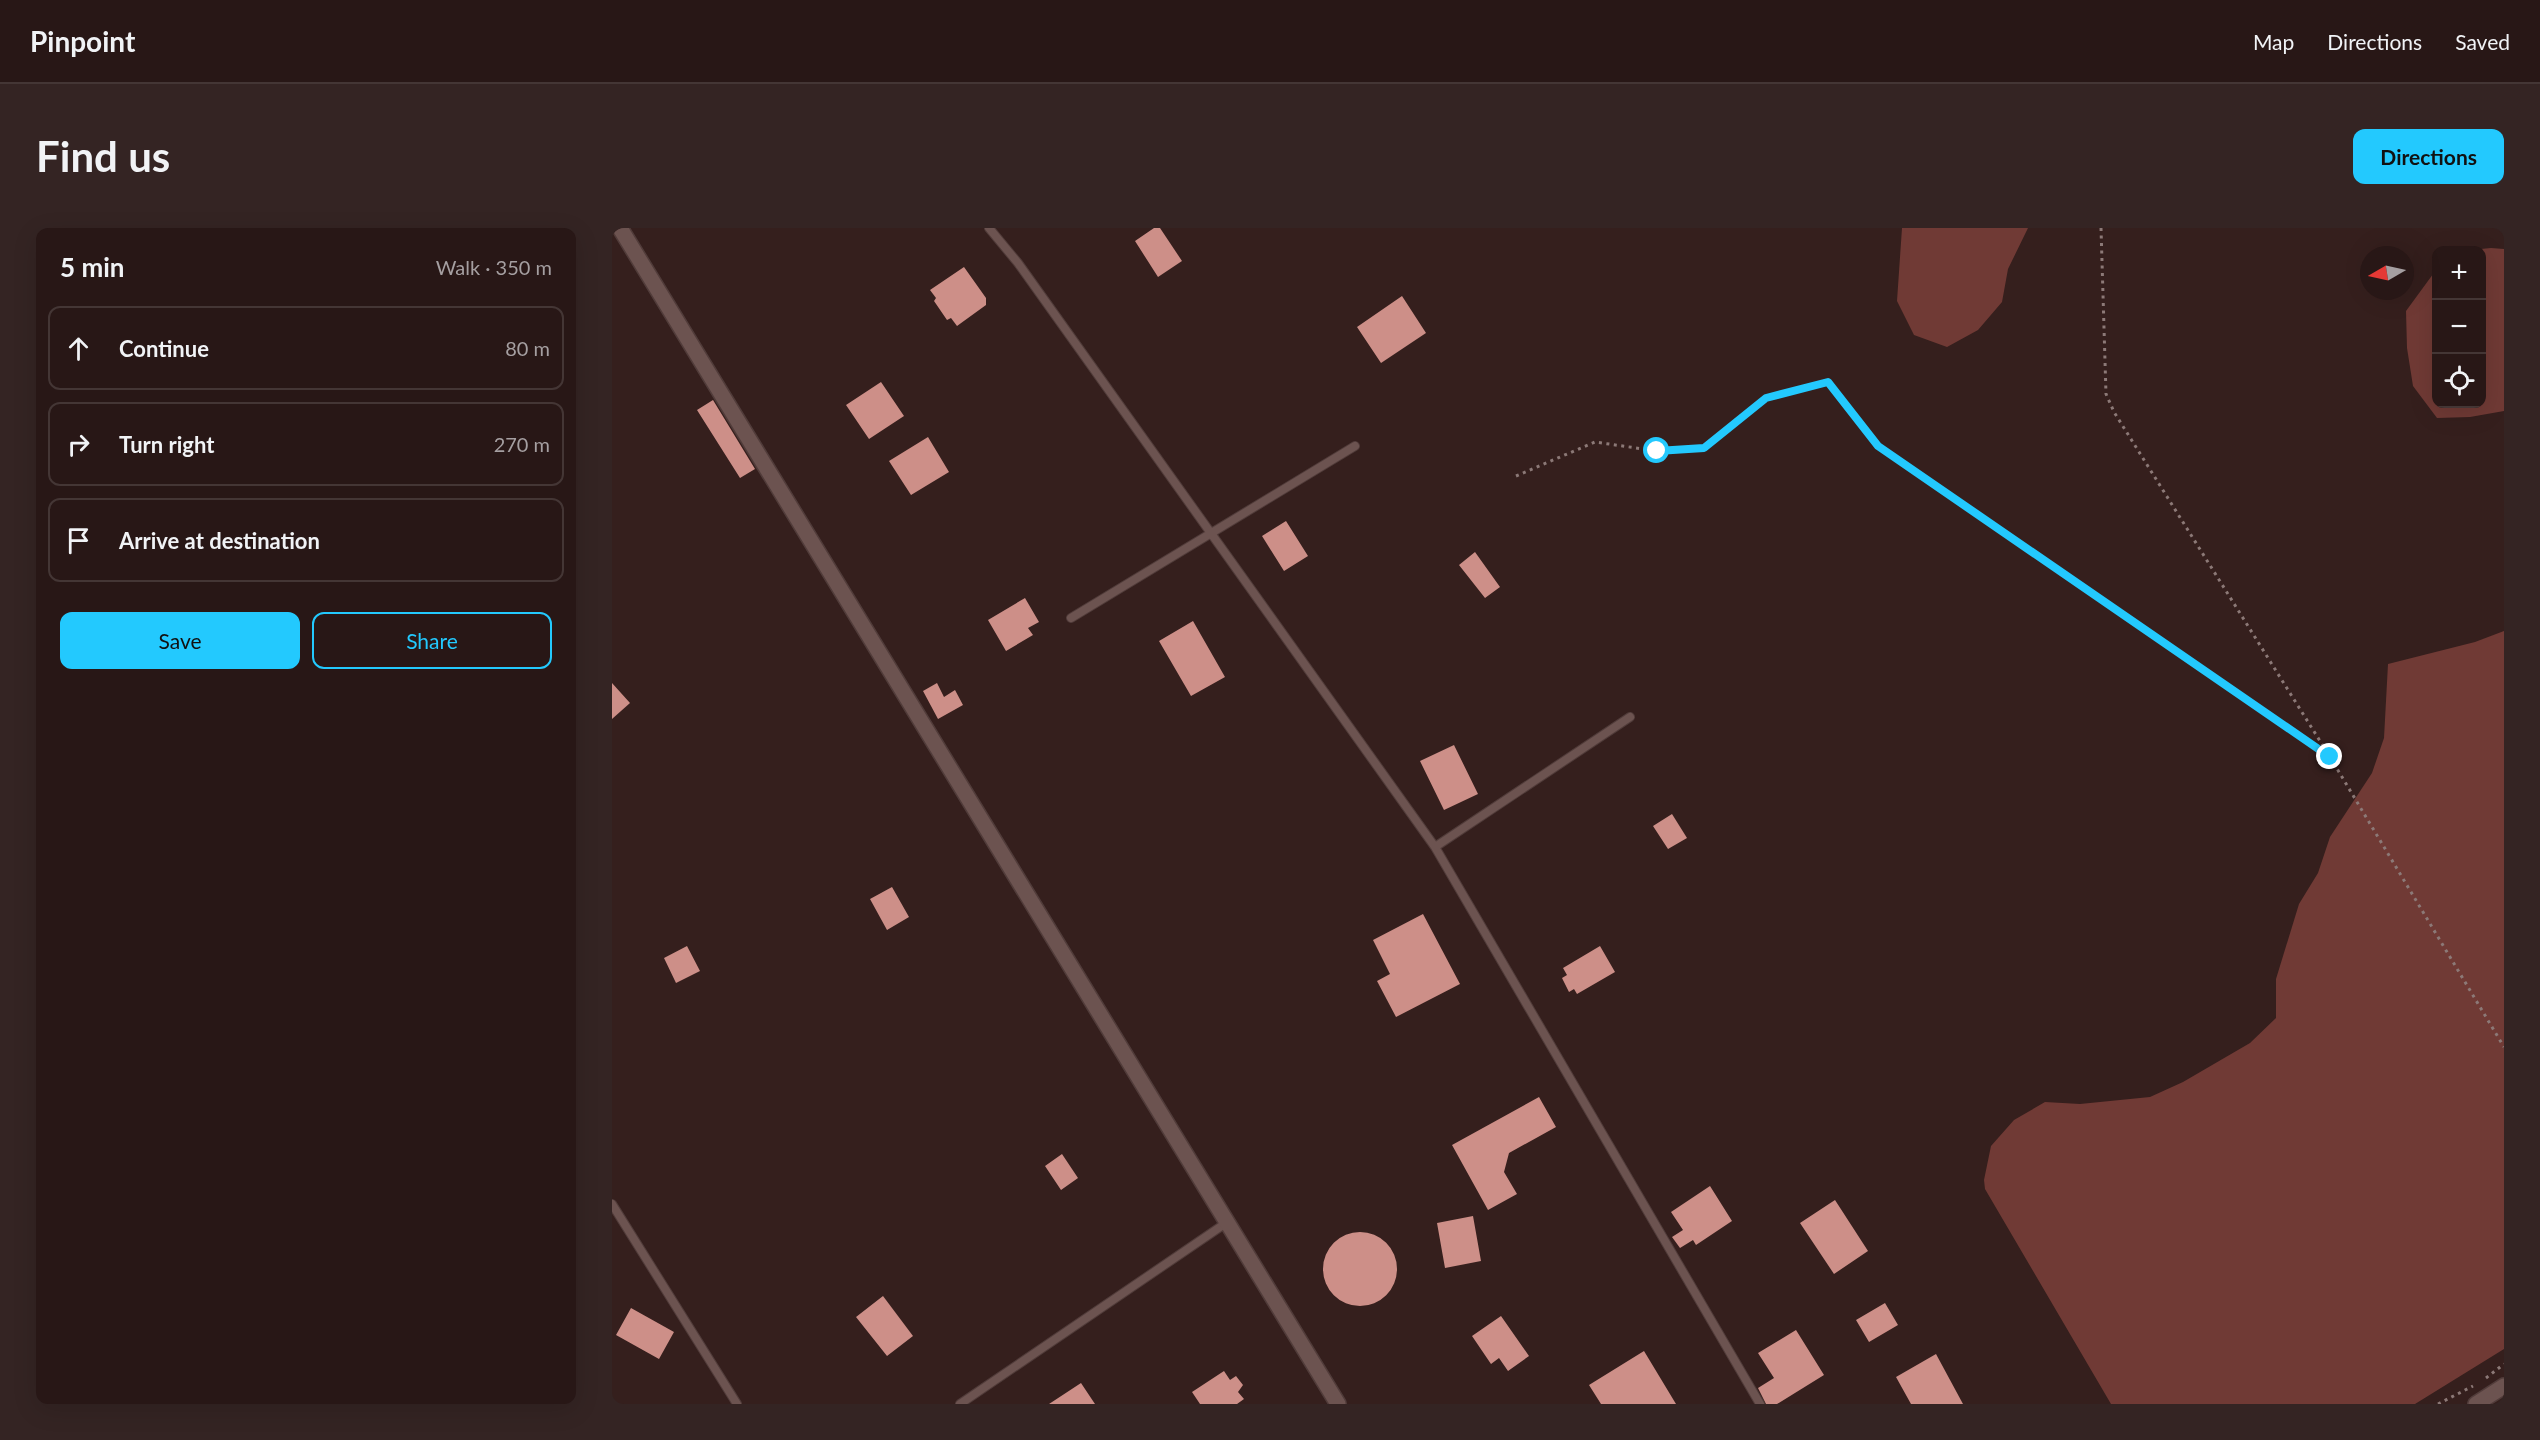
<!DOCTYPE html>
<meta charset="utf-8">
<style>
body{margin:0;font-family:Lato,sans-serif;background:#342423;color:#f1f3f6}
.controls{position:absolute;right:18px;top:18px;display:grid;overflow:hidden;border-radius:12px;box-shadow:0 6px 24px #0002}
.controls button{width:54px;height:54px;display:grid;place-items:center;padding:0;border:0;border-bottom:2px solid #443635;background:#281716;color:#f1f3f6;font:30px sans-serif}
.compass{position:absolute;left:1748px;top:18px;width:54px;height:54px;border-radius:50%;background:#281716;box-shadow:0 6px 24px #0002;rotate:261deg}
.stop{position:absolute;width:18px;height:18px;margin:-14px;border:4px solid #23c9fe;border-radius:50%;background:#fff}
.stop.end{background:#23c9fe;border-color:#fff;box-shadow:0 2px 6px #0008}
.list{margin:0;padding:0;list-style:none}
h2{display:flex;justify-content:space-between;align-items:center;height:78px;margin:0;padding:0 24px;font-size:26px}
h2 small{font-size:20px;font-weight:400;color:#a59fa1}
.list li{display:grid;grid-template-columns:39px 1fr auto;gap:18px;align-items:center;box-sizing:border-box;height:84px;margin:0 12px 12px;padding:0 12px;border:2px solid #443635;border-radius:12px}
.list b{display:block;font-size:22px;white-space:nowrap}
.list em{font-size:20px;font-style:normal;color:#a59fa1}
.actions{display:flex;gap:12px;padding:18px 24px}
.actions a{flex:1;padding:14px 0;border:2px solid #23c9fe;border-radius:12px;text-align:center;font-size:21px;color:#23c9fe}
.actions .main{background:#23c9fe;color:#111}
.icon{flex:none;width:33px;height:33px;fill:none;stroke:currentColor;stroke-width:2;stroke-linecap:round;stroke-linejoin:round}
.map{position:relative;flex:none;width:1892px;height:1176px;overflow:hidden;border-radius:12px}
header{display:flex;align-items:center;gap:36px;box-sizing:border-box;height:84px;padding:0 30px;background:#281716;border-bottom:2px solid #443635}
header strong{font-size:28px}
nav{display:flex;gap:33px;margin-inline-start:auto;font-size:21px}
.intro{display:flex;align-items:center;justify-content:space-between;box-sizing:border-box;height:144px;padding:0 36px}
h1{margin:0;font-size:42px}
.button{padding:15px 27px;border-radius:12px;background:#23c9fe;color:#111;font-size:21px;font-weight:700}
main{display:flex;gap:36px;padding:0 36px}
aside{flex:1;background:#281716;border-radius:12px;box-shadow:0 6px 24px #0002}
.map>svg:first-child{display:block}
</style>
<header>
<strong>Pinpoint</strong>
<nav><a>Map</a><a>Directions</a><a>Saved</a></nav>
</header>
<div class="intro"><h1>Find us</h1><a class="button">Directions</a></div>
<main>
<aside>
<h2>5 min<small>Walk · 350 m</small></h2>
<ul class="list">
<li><svg class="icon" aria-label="ahead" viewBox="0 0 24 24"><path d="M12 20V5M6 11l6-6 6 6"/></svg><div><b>Continue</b></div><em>80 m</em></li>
<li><svg class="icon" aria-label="right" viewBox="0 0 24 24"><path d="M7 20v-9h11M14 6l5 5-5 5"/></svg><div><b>Turn right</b></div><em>270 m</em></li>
<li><svg class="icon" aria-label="arrive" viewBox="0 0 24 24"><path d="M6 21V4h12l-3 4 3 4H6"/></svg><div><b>Arrive at destination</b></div></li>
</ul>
<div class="actions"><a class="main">Save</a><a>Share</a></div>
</aside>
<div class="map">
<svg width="1892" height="1176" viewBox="0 0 1892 1176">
<rect width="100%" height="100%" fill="#351f1d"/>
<path fill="#703a35" d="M1290,0H1416L1396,41L1390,74L1366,102L1335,119L1302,107L1285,73Z
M1879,20L1892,21V183L1858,189L1825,190L1801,158L1795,120L1794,83L1824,42V176H1870V22H1859Z
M1892,403V1121L1803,1176H1499L1373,961L1372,952L1379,918L1402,892L1433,874L1468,876L1538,869L1571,854L1638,815L1664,790V751L1687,676L1706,645L1718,609L1760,545L1772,510L1776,436L1863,414Z"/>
<path fill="#cd8f88" d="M542,0H548L570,33L546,49L523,13Z
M352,39L374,70V77L345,98L339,90L335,92L322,73L324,70L318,62Z
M790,68L814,105L769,135L745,99Z
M269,154L292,188L257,211L234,177Z
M101,172L143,241L128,250L85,182Z
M316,209L337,244L299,267L277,233Z
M674,293L696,328L672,343L650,308Z
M863,324L888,359L873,370L847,337Z
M413,370L427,394L416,400L421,407L394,423L376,392Z
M581,393L613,449L579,468L547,413Z
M0,455L18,475L0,491Z
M325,455L332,469L343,462L351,477L326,491L311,463Z
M842,517L866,566L832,582L808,533Z
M1060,586L1075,610L1056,621L1041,598Z
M280,659L297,689L275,702L258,671Z
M811,686L848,756L784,789L765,753L778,746L761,712Z
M75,718L88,743L64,755L52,730Z
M988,718L1003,744L965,766L962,761L957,764L950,750L955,747L951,740Z
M927,869L944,899L897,925L892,944L905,966L876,982L840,917Z
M450,926L466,950L449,962L433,938Z
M1098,958L1120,993L1084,1017L1081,1012L1068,1020L1060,1009L1071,1002L1059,984Z
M1223,972L1256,1023L1222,1046L1188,995Z
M861,988L869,1033L833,1040L825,995Z
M711 1041a37 37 0 1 1 74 0a37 37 0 1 1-74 0Z
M271,1068L301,1108L275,1128L244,1089Z
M1273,1075L1286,1097L1257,1114L1244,1092Z
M19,1080L62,1104L47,1131L4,1107Z
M889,1088L917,1128L896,1143L887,1130L879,1136L860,1108Z
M1184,1102L1212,1147L1165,1176H1154L1146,1160L1162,1150L1146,1125Z
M1032,1123L1064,1176H989L977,1157Z
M1324,1126L1351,1176H1299L1284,1149Z
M612,1143L618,1152L624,1148L631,1157L626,1164L632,1171L625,1176H588L580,1164Z
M469,1155L483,1176H437Z"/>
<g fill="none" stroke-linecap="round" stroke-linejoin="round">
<defs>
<path id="service" d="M377,0L406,35L823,619L1148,1176
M459,390L743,218
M823,619L1018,489
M0,976L125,1176
M348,1176L614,995"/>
<path id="minor" d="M8,0L726,1176
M1864,1176L1892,1158"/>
</defs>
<use href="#service" stroke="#513c3a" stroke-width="10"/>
<use href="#minor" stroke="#513c3a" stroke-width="18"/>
<path stroke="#8c7977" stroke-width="3" stroke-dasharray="3 4.5" stroke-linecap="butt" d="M1489,0L1494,166L1502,184L1718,529L1892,819
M904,248L983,214L1045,223L1092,220L1154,170L1216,154L1266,218L1718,529
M1874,1150L1892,1136
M1826,1176L1861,1158"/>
<use href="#service" stroke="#6c5350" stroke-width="8"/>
<use href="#minor" stroke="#6c5350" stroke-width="15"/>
</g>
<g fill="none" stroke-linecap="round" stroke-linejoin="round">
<path stroke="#23c9fe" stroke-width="8" d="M1045,223L1092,220L1154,170L1216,154L1266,218L1718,529"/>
</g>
</svg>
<div class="controls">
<button>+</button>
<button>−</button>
<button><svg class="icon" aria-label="locate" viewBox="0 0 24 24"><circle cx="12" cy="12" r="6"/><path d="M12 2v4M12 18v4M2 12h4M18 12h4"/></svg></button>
</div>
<svg class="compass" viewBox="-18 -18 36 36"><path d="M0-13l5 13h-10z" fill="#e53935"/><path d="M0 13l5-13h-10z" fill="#a59fa1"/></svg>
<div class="stop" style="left:1045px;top:223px"></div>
<div class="stop end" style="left:1718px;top:529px"></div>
</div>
</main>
